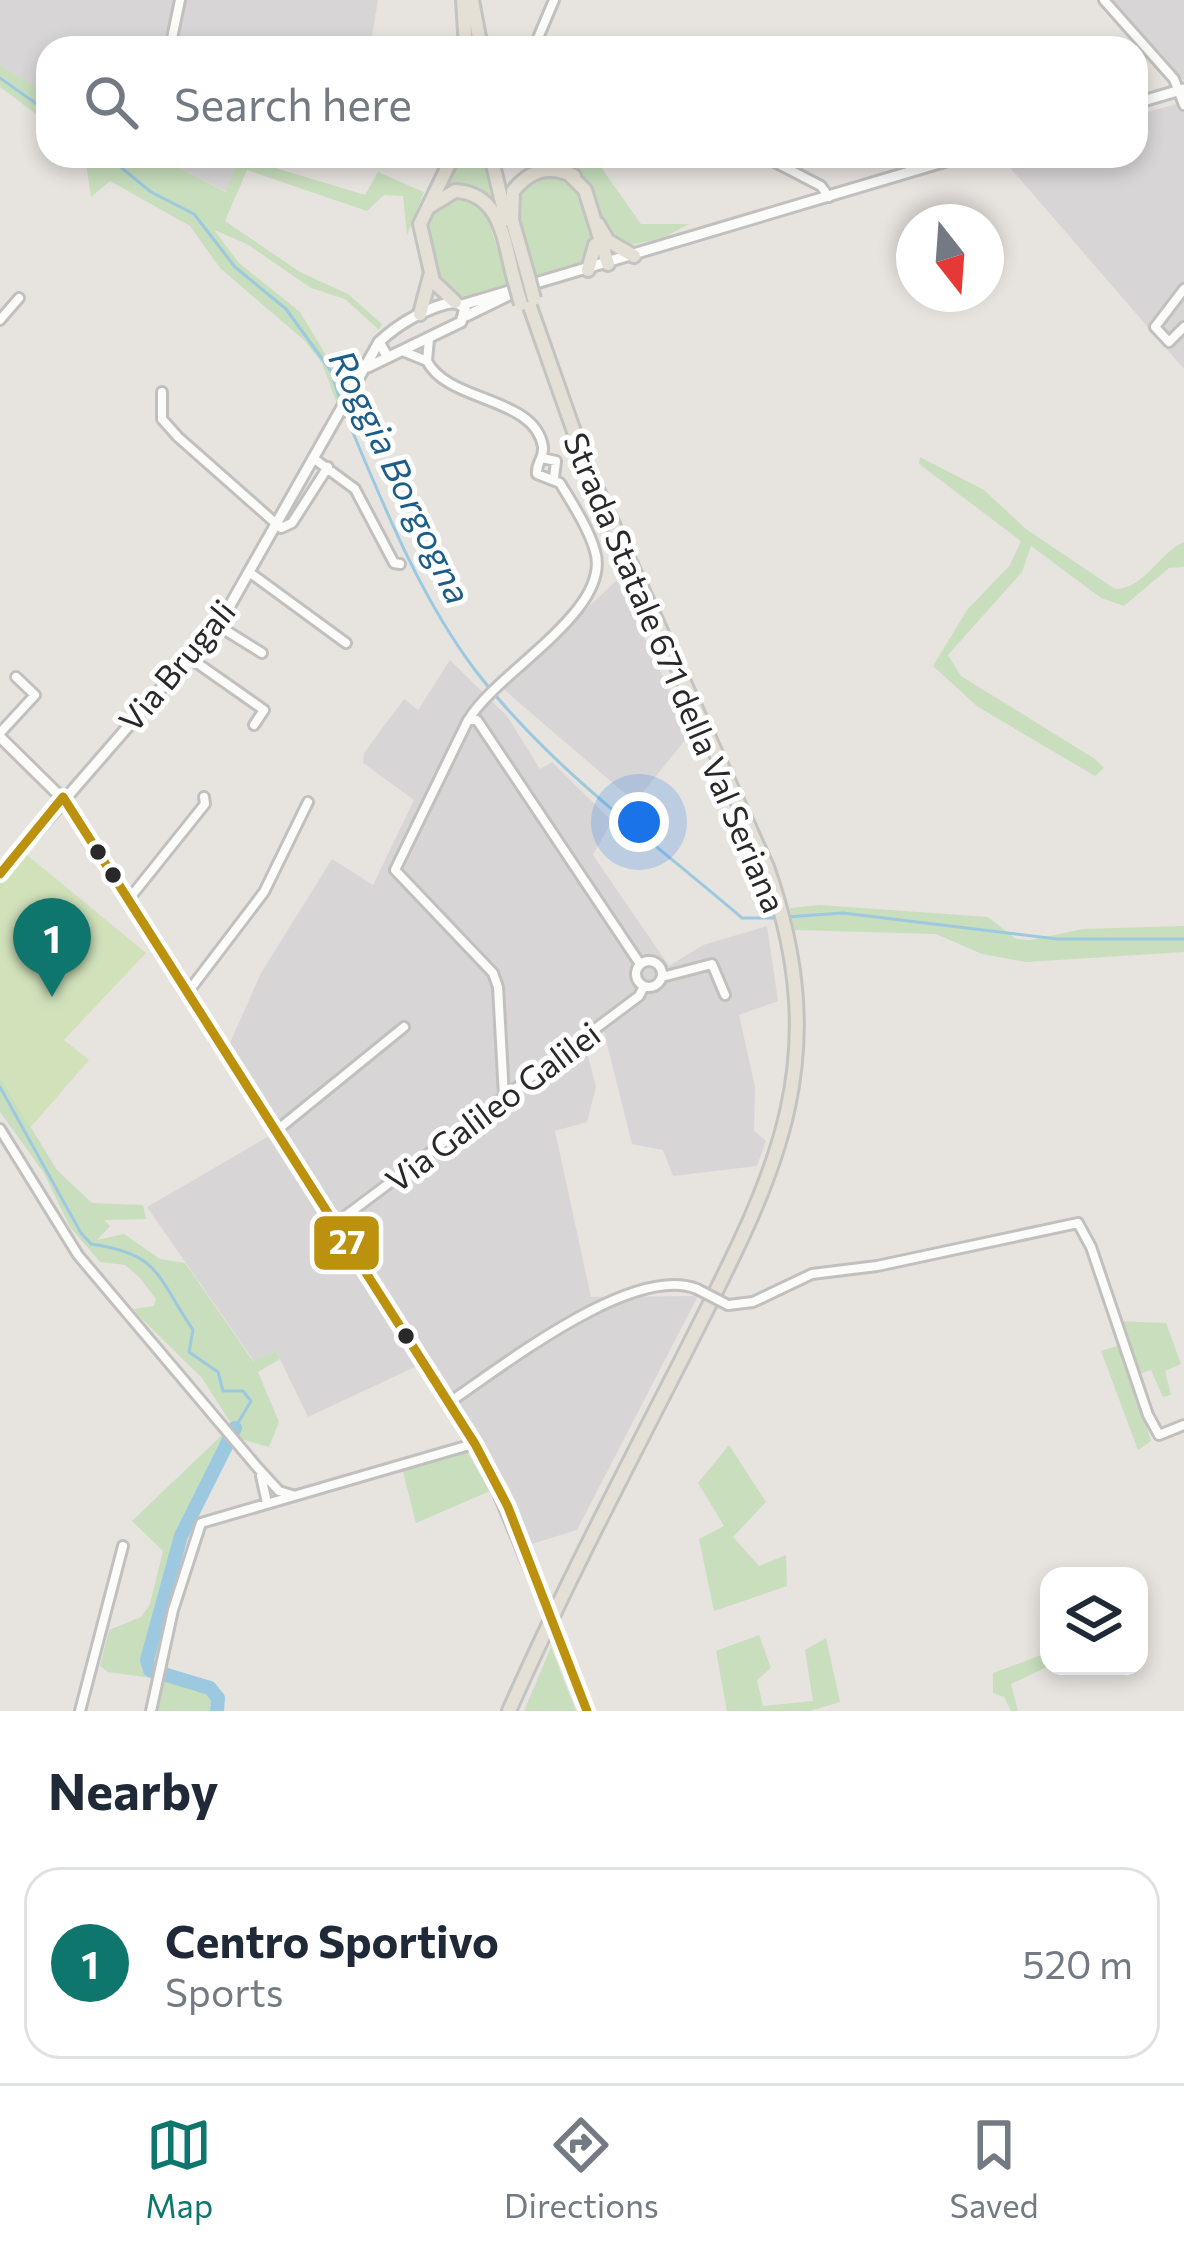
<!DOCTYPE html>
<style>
body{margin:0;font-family:Commissioner,sans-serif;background:#f2f2f3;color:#1f2937}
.controls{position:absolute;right:36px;bottom:36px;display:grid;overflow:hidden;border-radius:24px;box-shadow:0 6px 18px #0003}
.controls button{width:108px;height:108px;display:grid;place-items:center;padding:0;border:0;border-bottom:3px solid #e0e1e3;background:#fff;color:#1f2937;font:60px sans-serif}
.compass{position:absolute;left:896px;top:204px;width:108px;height:108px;border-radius:50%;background:#fff;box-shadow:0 6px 18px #0003;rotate:163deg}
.you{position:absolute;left:639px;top:822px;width:42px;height:42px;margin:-30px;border:9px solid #fff;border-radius:50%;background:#1a73e8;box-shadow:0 0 0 18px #1a73e833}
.badge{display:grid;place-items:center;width:78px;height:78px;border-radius:50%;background:#0f766e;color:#fff;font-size:39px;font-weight:700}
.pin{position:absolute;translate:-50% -99px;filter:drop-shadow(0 3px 6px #0008)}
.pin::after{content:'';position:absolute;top:63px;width:42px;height:36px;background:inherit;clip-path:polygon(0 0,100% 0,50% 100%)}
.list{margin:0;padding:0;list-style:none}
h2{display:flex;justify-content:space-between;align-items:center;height:156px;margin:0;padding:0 48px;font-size:51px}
h2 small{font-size:39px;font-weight:400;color:#747a83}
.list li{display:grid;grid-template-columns:78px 1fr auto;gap:36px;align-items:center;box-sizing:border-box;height:192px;margin:0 24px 24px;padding:0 24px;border:3px solid #e0e1e3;border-radius:36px}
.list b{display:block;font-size:45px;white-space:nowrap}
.list p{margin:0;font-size:39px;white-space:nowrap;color:#747a83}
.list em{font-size:39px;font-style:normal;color:#747a83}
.icon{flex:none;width:66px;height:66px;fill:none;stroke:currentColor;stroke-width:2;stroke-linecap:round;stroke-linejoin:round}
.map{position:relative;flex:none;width:1184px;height:1711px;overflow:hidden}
.search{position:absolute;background:#fff;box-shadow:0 6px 18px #0003;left:36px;right:36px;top:36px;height:132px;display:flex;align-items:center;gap:30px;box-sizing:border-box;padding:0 42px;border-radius:36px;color:#747a83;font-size:45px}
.sheet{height:372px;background:#fff}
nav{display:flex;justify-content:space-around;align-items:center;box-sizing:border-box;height:168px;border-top:3px solid #e0e1e3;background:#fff;font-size:33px;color:#747a83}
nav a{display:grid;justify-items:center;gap:6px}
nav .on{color:#0f766e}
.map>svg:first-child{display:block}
</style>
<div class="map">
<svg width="1184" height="1711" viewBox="0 0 1184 1711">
<rect width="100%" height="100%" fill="#e7e4e0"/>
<path fill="#d8d5d7" d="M0,0H378L370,48H48V94L0,65Z
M1104,0H1184V80L1170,69Z
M1184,102V369L1000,156H1136V115Z
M157,156H239L227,192Z
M617,580L690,734L635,802L502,688Z
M450,660L507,716L540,769L552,762L612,821L593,855L669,966L703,945L767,926L778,1001L739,1015L755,1086L754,1131L766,1141L757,1166L673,1176L663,1150L632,1144L604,1032L585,1045L596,1087L587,1122L555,1131L591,1297L698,1296L577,1530L532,1544L509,1487L432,1359L308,1417L276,1351L254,1361L147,1207L271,1135L224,1056L261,973L332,859L373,885L414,800L363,763L364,753L404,699L418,710Z"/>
<path fill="#c8debd" d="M0,65L48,94V123L0,87Z
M85,156H157L226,192L239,157L365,195L378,172L424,192L407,235L403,196L384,195L367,211L247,170L225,221L300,272L348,294L382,324L379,330L345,299L311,288L247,244L214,230L239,263L300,312L344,385L337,404L322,363L305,341L220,268L190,226L110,181L91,197Z
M457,156H483L493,199L472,188L441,192Z
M558,156H593L641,224H689L663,238L626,246C586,224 605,186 558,156Z
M554,173C582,187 594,217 593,248L582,263L532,277L515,198L534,178Z
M463,195L485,210L510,287L460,300C437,278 419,247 429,213Z
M920,457L984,490L1026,529L1115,589C1143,590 1161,551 1184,542V567L1169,568L1124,606L1101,598L1031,546L1022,572L948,655L961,676L1095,759L1104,768L1095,776L978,707L933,666L967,610L1010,565L1021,541L919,464Z
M820,905L988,917L1016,939L1031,940L1083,929L1184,926V952L1026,962L982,954L936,934L794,930L790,908Z
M0,1077L57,1170L92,1203L143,1205L146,1219L104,1220L110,1226L97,1240L124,1234L160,1259L185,1263L253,1361L276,1351L280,1359L258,1372L279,1422L269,1447L241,1439L202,1378L138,1315L134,1309L154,1306L156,1299L140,1278L125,1265L100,1262L70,1227L44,1173L0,1112Z
M1118,1321L1166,1323L1181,1364L1165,1371L1171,1395L1163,1397L1151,1370L1131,1377L1151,1441L1138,1450L1101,1351L1126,1343Z
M222,1435L233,1447L184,1541L154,1661L211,1696L210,1711H154L159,1679L108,1672L100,1666L109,1630L141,1617L150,1604L163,1551L132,1521Z
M729,1445L766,1502L733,1537L759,1566L786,1555L787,1586L714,1611L699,1539L724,1526L698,1483Z
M466,1450L490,1491L416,1523L402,1468Z
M759,1635L771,1668L757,1680L763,1706L813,1701L805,1650L826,1638L840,1702L810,1711H727L716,1651Z
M551,1647L576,1711H524Z
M1049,1652V1666L1011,1684L1018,1711H1011L1004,1697L993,1693V1673Z"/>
<path fill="#d1e2bb" d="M15,845L146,953L64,1040L89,1060L30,1128L0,1077V863Z"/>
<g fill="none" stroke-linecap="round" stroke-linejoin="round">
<path stroke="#9cc9e0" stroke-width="3" d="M0,78L48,112
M107,156L151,192L194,214L235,267L286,309L331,371L340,400
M343,409C380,496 417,593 475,670C548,766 651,840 742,918H776
M786,917L843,913L1057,939H1184
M0,1087L81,1233L91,1244C160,1254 156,1275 193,1330L189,1352L218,1372L223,1391H243L251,1401L235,1428"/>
<path stroke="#9cc9e0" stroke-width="14" d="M217,1711L218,1698L210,1688L150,1670L147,1660L181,1536L235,1428"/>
<defs>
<path id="minor" d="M1104,0L1174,79L1184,105
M171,42L196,48
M170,48L180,0
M552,48L538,38L554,0
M763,156L821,186L829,197
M1184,289L1155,327L1169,342L1184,327
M0,320L19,298
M405,352L427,361L429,339
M427,361C448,403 535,396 543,447C544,460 536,461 537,474L560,483C572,503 589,529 595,551C613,610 498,671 469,719
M162,392V419L178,437L281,528L292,523L328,467
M313,458L355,489L394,563L400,564
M542,458L556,461L554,478
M249,572L346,643
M217,625L262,653
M190,658L264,710L254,725
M0,733L35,695L16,677
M129,899L205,804L204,797
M636 974a13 13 0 1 1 26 0a13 13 0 1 1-26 0Z
M662,977L712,964L725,995
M188,992L264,892L308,802
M504,1096L498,987L493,973L395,870L468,720H477L640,964
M0,1129L78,1255L257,1467L279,1491L292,1495
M276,1131L404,1027
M336,1223L639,996L644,986
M728,1305L753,1302L812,1274L877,1266L1078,1223L1091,1247L1148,1415L1159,1435L1184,1425
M448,1403C502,1367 633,1263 697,1289
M261,1476L267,1503
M80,1711L123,1546
M151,1711L173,1610L201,1523L473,1444"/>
<path id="tertiary" d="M1136,103L1184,89
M462,305L963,156
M466,316L515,292
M368,367L461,322L465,308L455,302C429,306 399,323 379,342L387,356
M0,737L71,807L336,1223L488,1468L541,1595
M0,874L224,616L379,342
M566,1657L587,1711"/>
<path id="trunk" d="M463,0L466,48
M472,0L481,48
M453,156L420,224L433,281L455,302
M491,156L506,219
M551,156L585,190L608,264
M429,207L455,191C502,193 504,243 514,279
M598,224L608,241L634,256
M588,270L595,245
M528,276L512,220L513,191C530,170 549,164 574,176
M420,314L430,276
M509,1711C563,1589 625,1471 686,1351C773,1178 837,1066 767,867L584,460L528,301"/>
</defs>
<use href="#minor" stroke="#c1c0bf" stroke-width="14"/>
<use href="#tertiary" stroke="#c1c0bf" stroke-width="15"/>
<use href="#trunk" stroke="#c3c3c1" stroke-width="18"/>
<use href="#minor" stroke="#fbfbfa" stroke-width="8"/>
<use href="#tertiary" stroke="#fbfbfa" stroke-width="9"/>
<use href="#trunk" stroke="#e5e0d5" stroke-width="12"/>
<defs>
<path id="minor-bridge" d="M697,1289L728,1305"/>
<path id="tertiary-bridge" d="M541,1595L566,1657"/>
<path id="trunk-bridge" d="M528,276L534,299
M514,279L521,304"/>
</defs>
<use href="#minor-bridge" stroke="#c1c0bf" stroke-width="14" stroke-linecap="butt"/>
<use href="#tertiary-bridge" stroke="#c1c0bf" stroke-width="15" stroke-linecap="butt"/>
<use href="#trunk-bridge" stroke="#c3c3c1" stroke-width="18" stroke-linecap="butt"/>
<use href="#minor-bridge" stroke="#fbfbfa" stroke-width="8"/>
<use href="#tertiary-bridge" stroke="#fbfbfa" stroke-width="9"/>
<use href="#trunk-bridge" stroke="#e5e0d5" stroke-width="12"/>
<defs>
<path id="bus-1" d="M63,797L475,1444L508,1507L587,1711
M0,874L63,797"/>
</defs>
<use href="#bus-1" stroke="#fff" stroke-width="18"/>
<use href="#bus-1" stroke="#bb910d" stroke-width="9"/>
</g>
<g fill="#292929" stroke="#fff" stroke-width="4.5">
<circle cx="98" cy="852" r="10"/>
<circle cx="113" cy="875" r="10"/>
<circle cx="406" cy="1336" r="10"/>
</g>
<g text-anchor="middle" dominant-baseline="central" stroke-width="10" stroke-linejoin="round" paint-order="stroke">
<g font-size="33" fill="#292929" stroke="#fff">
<text transform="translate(176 665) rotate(-50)">Via Brugali</text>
<text transform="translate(676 672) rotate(67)">Strada Statale 671 della Val Seriana</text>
<text transform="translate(492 1106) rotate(-37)">Via Galileo Galilei</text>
</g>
<g font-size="36" font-style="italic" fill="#1d5d8a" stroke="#fff">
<text transform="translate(402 476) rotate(64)">Roggia Borgogna</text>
</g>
</g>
<rect stroke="#fff" stroke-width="4.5" x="312" y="1214" width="69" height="58" rx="12" fill="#bb910d"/>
<g font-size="33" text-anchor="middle" font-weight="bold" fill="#fff">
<text x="347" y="1254">27</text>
</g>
</svg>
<div class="controls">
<button><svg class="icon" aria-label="layers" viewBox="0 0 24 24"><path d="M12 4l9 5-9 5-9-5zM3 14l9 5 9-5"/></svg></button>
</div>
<svg class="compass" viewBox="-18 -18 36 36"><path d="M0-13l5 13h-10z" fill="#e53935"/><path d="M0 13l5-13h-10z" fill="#747a83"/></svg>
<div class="you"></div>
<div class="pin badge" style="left:52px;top:997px">1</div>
<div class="search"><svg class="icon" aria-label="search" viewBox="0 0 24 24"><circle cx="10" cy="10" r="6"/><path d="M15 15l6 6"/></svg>Search here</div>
</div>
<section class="sheet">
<h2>Nearby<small></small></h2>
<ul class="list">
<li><span class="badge">1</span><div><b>Centro Sportivo</b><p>Sports</p></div><em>520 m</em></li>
</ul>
</section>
<nav>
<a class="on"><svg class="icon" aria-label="map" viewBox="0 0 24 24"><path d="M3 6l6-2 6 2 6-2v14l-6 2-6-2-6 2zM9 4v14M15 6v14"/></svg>Map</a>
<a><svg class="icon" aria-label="directions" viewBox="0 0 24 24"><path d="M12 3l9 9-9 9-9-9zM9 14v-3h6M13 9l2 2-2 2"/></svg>Directions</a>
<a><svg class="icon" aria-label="saved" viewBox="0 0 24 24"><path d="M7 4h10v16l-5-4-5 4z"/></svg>Saved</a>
</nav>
